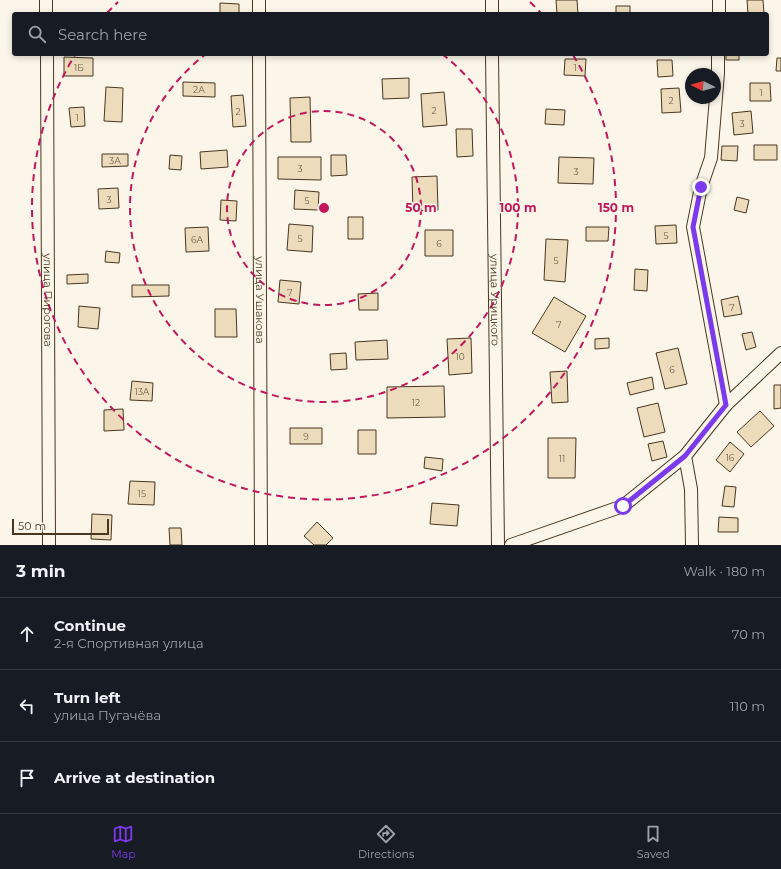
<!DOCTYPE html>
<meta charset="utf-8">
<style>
body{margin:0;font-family:Montserrat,sans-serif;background:#242831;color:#f1f3f6}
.compass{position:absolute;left:685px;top:68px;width:36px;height:36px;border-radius:50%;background:#171b24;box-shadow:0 2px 6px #0003;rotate:276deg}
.scale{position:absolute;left:12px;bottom:10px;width:97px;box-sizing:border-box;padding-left:4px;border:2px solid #4a3520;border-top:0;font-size:11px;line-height:14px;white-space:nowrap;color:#4a3520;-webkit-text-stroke:3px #fbf6e9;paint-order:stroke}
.stop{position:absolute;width:12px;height:12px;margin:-9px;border:3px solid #7c3aed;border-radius:50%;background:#fff}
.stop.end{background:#7c3aed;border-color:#fff;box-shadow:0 1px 4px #0008}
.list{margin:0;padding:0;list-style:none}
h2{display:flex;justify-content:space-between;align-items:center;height:52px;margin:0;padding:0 16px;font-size:17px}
h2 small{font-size:13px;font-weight:400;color:#9ea1a6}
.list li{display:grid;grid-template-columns:26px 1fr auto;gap:12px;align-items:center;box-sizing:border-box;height:72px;padding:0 16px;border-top:1px solid #363941}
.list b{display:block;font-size:15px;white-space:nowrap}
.list p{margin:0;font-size:13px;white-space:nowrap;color:#9ea1a6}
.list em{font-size:13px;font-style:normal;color:#9ea1a6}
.icon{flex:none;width:22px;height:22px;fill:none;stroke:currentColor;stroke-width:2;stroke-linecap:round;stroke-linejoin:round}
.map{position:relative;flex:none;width:781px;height:545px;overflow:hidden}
.search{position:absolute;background:#171b24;box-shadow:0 2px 6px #0003;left:12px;right:12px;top:12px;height:44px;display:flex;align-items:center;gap:10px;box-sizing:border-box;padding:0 14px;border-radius:4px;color:#9ea1a6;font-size:15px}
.sheet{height:268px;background:#171b24}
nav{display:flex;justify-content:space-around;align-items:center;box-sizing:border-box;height:56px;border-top:1px solid #363941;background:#171b24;font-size:11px;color:#9ea1a6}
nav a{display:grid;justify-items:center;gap:2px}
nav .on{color:#7c3aed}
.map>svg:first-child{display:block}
</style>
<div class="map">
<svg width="781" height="545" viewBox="0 0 781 545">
<rect width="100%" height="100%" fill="#fbf6e9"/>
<path fill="#ecdcbc" stroke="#4a3520" d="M556,0H577L578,14H557Z
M747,0H763L764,14H748Z
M220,3L239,4V14H220Z
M616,6H630V14H616Z
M726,54H739V60H726Z
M64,57L93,58V76H64Z
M777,58H781V71H776Z
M565,59H586L585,76L564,75Z
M657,60H672L673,76L658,77Z
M409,78V98L383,99L382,79Z
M183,82L215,83V97L183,96Z
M750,83H770L771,101H750Z
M106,87L123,88L122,122L104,121Z
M679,88L681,112L662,113L661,89Z
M444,92L447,125L423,127L421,94Z
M243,95L246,126L233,127L231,96Z
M310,97L311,142H291L290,98Z
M84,107L85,126L71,127L69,108Z
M546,109L565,110L564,125L545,124Z
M751,111L753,133L734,135L732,113Z
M456,129H472L473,156L457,157Z
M754,145H777V160H754Z
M722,146H738L737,161L721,160Z
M227,150L228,167L201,169L200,152Z
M102,154H128V166L102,167Z
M170,155L182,156L181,170L169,169Z
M331,155H346L347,175L331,176Z
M278,157H321V180L278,179Z
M559,157L594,158L593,184L558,183Z
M437,176L438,210L413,211L412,177Z
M118,188L119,208L99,209L98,189Z
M295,190L319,192L318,210L294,209Z
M737,197L749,200L746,213L734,210Z
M221,200L237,201L236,221L220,220Z
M348,217H363V239H348Z
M289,224L313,226L312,252L287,250Z
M676,225L677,243L656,244L655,226Z
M208,227L209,251L186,252L185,228Z
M586,227H609L608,241H586Z
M425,230H453V256H425Z
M546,239L568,240L565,282L544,280Z
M106,251L120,253L119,263L105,262Z
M635,269L648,270L647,291L634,290Z
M88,274V283L67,284V275Z
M280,280L301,282L299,304L278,302Z
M132,285H169V296L132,297Z
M378,293V310H359L358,294Z
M738,296L742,314L724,317L721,300Z
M554,297L586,316L565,352L532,333Z
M79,306L100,308L98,329L78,327Z
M215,309H236L237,337H215Z
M752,332L756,347L746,350L742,334Z
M471,338L472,373L449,375L447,339Z
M609,338V348L595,349V339Z
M387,340L388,359L356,360L355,342Z
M678,348L687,384L665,389L656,353Z
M346,353L347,369L331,370L330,354Z
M567,371L568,402L552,403L550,372Z
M652,377L654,389L630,395L627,383Z
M132,381L153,383L152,401L130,400Z
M774,385H781V408L774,409Z
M444,386L445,417L387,418V387Z
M658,403L665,432L644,437L637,408Z
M123,409L124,430L104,431V410Z
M760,411L774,426L751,447L737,432Z
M290,428H322V444H290Z
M358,430H376V454H358Z
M548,438H576L575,478H548Z
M663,441L667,457L652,461L648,444Z
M730,442L744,454L730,472L716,460Z
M425,457L443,459L442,471L424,468Z
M130,481L155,482L154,505L128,504Z
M725,486L736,487L734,507L722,506Z
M432,503L459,505L457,526L430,524Z
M92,514L112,515L111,540L91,539Z
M719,517L738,518V532H718Z
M317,522L333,538L326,545H314L304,536Z
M169,528H181L182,545H170Z"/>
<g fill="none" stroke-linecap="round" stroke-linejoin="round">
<defs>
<g id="street">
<path d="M46,0V14"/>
<path d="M259,0V14"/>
<path d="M492,0V14"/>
<path d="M719,14V0"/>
<path id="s1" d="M47,54L49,545"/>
<path id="s2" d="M259,54L261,545"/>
<path id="s3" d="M492,54L498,545"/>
<path d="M718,54V73L711,158L701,187L693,227L726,405"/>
<path d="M685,456L691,489L692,545"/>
<path d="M511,545L623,506L685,456L726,405L781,353"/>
</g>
</defs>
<use href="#street" stroke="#4a3520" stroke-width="14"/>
<use href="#street" stroke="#fbf6e9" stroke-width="12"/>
</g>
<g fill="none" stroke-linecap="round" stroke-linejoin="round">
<path stroke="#7c3aed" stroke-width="5" d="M623,506L685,456L726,405L693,227L701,187"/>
</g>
<g fill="none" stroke="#c2185b" stroke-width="2" stroke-dasharray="7 5">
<circle cx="324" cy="208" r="97"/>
<path d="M442 54A194 194 0 1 1 206 54"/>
<path d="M107 13A292 292 0 0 1 118 2M530 2A292 292 0 0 1 541 13M573 55A292 292 0 1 1 75 55"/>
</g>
<g text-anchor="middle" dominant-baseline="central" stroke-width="3" stroke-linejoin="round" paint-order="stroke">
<g font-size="9" fill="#725f47">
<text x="79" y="67">1Б</text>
<text x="575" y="67">1</text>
<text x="199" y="89">2А</text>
<text x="761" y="92">1</text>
<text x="671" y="100">2</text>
<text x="434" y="110">2</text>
<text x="238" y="111">2</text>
<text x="77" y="117">1</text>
<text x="742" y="123">3</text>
<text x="115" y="160">3А</text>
<text x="300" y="168">3</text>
<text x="576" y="171">3</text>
<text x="109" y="199">3</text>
<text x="307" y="200">5</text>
<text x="666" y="235">5</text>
<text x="300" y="238">5</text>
<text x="197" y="239">6А</text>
<text x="439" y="243">6</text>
<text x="556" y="260">5</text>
<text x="290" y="292">7</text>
<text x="732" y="307">7</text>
<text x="559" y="324">7</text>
<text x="460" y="356">10</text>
<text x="672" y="369">6</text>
<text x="142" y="391">13А</text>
<text x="416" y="402">12</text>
<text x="306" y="436">9</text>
<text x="730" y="457">16</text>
<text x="562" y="458">11</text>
<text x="142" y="493">15</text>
</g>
<g font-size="11" fill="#4a3520" stroke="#fbf6e9">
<text stroke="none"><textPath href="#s1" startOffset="246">улица Пирогова</textPath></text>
<text stroke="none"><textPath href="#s2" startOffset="246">улица Ушакова</textPath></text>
<text stroke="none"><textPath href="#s3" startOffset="246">улица Урицкого</textPath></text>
</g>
</g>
<circle cx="324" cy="208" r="6" fill="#c2185b" stroke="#fbf6e9" stroke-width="2"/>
<g font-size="12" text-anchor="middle" font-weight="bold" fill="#c2185b" stroke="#fbf6e9" stroke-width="3" stroke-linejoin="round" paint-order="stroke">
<text x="421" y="212">50 m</text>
<text x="518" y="212">100 m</text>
<text x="616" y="212">150 m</text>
</g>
</svg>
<svg class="compass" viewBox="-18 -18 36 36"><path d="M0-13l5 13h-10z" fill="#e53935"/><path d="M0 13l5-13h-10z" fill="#9ea1a6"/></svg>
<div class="scale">50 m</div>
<div class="stop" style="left:623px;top:506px"></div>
<div class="stop end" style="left:701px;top:187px"></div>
<div class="search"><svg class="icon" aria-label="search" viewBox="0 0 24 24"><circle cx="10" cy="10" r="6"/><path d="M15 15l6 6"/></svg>Search here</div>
</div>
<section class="sheet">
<h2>3 min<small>Walk · 180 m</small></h2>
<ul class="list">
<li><svg class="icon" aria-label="ahead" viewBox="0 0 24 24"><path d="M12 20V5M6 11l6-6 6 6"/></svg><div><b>Continue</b><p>2-я Спортивная улица</p></div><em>70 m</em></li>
<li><svg class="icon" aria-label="left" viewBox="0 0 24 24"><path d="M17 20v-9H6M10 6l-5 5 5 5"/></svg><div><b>Turn left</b><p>улица Пугачёва</p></div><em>110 m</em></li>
<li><svg class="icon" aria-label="arrive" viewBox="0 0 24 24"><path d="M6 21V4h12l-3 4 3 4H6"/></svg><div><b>Arrive at destination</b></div></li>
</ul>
</section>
<nav>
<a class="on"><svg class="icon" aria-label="map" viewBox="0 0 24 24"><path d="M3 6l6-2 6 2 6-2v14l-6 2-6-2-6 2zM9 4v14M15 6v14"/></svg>Map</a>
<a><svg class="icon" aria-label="directions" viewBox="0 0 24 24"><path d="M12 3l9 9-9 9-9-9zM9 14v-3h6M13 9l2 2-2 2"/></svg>Directions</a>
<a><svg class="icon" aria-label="saved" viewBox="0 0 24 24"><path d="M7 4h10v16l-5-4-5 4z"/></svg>Saved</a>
</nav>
